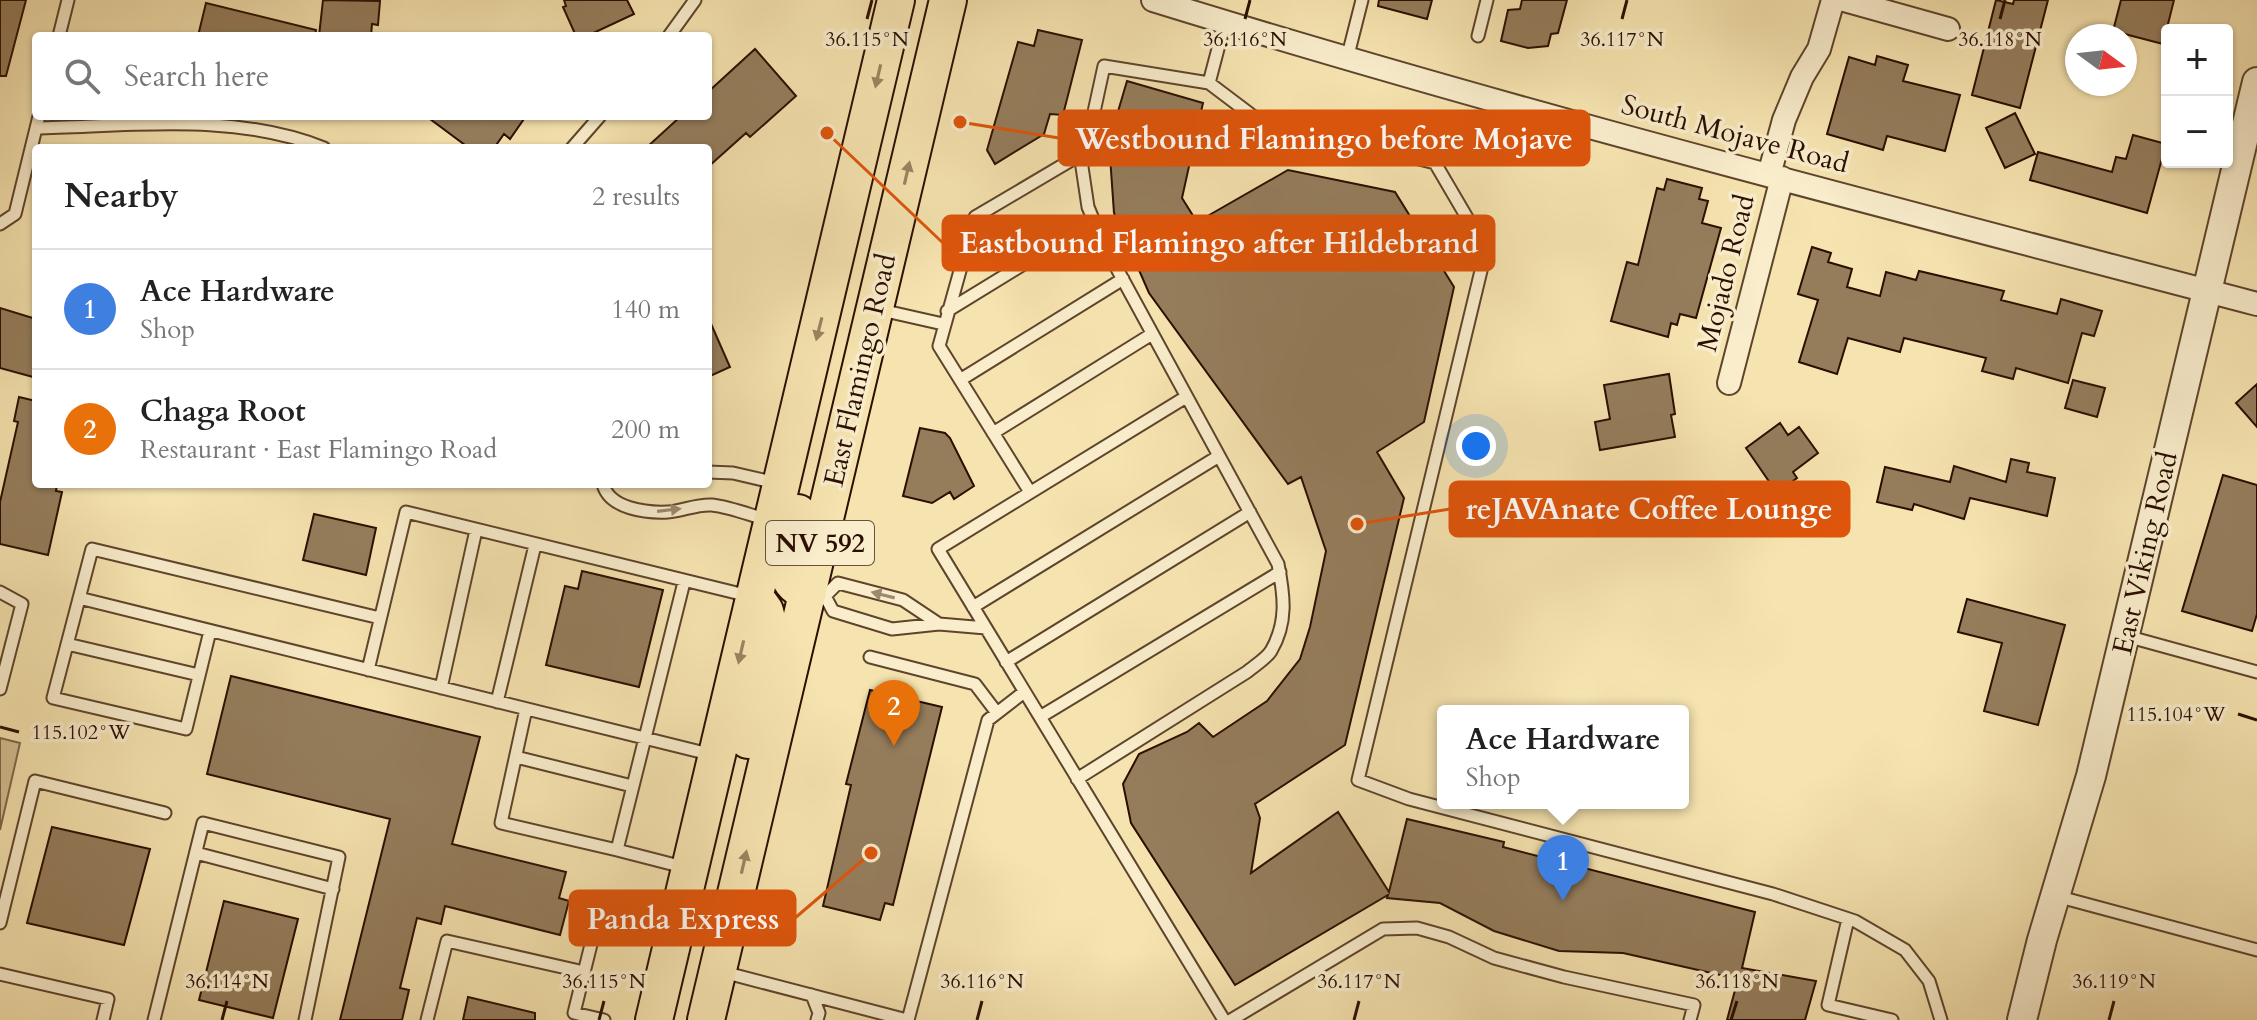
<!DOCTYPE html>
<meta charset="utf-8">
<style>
body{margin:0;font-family:Cardo,serif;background:#f2f2f2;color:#222}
.controls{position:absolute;right:24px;top:24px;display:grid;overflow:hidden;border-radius:8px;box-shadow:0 2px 6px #0004}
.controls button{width:72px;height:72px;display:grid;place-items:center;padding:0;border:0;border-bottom:2px solid #e0e0e0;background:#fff;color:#222;font:40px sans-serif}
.compass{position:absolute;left:2065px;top:24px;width:72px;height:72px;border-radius:50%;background:#fff;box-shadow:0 2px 6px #0004;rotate:105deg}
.you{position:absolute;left:1476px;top:446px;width:28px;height:28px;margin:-20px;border:6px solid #fff;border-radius:50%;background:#1a73e8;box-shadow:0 0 0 12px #1a73e833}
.badge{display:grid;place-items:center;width:52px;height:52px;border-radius:50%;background:#111827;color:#fff;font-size:26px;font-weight:700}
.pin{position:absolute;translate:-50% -66px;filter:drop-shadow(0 2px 4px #0008)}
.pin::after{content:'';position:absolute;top:42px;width:28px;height:24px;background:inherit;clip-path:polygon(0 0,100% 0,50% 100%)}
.popup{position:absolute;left:1437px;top:705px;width:252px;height:104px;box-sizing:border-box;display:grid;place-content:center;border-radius:8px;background:#fff;filter:drop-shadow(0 2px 6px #0005);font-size:26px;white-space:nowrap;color:#767676}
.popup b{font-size:30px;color:#222}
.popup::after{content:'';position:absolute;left:50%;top:100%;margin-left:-16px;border:16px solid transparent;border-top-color:#fff}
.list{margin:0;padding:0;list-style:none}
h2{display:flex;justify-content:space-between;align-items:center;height:104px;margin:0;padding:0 32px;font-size:34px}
h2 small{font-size:26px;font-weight:400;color:#767676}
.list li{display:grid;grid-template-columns:52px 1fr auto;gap:24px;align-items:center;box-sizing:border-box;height:120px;padding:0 32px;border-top:2px solid #e0e0e0}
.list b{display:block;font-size:30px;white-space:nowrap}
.list p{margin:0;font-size:26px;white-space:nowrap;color:#767676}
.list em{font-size:26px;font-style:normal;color:#767676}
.icon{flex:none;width:44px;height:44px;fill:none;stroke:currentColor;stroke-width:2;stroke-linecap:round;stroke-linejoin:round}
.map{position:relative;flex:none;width:2257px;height:1020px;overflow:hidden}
.search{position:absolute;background:#fff;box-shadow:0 2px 6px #0004;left:32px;top:32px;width:680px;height:88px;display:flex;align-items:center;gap:20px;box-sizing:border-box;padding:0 28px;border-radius:8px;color:#767676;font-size:30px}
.panel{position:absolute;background:#fff;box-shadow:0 2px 6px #0004;left:32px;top:144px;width:680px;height:344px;border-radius:8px}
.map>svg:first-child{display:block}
</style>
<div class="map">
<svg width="2257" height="1020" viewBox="0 0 2257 1020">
<rect width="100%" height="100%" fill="#f6e4b0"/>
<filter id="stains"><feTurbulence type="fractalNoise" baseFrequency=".0025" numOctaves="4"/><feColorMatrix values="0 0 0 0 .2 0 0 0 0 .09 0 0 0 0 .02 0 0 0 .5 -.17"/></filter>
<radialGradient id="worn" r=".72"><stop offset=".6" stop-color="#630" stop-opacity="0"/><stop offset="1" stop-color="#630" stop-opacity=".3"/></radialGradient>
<path fill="#d3c092" stroke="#7f6749" stroke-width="2" d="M0,738L20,743L0,830Z"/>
<path fill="#957d5c" stroke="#2b0e00" stroke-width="2" d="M0,0H26L6,76H0Z
M323,0L380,1L378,25L372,24L371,36H319Z
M564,0H627L634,14L587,36H576L563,7L566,6Z
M1379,0H1432L1427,19L1378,6Z
M1522,0H1567L1558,33L1551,34L1548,46L1528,48L1501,41L1508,10L1520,9Z
M1996,0L2013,4L2014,0H2048L2020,108L1972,95Z
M2121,0H2174L2163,44L2113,31Z
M206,3L316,30L315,36H198Z
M1038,30L1082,40L1063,115L1050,114L1044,134L995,164L987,150L1018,42L1034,46Z
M755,49L796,96L750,137L746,133L708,167V148H646L681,116H708V92Z
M1877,56L1908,65L1903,81L1960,95L1945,151L1887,136L1883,150L1827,134L1849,57L1875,65Z
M1127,81L1203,103L1182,198L1197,222L1288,170L1395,192L1454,287L1424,422L1377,452L1404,498L1345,745L1255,804L1260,818L1251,873L1338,812L1389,892L1407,819L1504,842L1503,847L1755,912L1742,968L1816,981L1805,1020H1727L1738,979L1623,953L1559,951L1494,931L1440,903L1387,898L1388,895L1235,985L1131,823L1123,784L1139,754L1187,732L1199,723L1213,737L1267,701L1300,659L1310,627L1326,551L1301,477L1288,484L1149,293L1114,213L1109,142Z
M2015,113L2035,154L2005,168L1986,128Z
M426,116H526L510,139L504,134L494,148H469Z
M2133,135L2166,144L2147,213L2030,180L2038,152L2112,172L2116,157L2126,159Z
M1667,179L1702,188L1699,199L1708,201L1702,223L1721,228L1696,318L1680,314L1677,325L1671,323L1668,337L1611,321L1627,262L1638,265L1657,188L1664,190Z
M1812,247L1831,253L1828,262L1852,269L1847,287L1880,296L1886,272L1916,280L1919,271L2004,291L2001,300L2057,314L2061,299L2102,311L2094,336L2082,333L2068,383L2016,368L2013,379L1982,371L1986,358L1904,338L1900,352L1848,338L1837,374L1799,362L1818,300L1798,294Z
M0,308L36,319V367L33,377L0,368Z
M708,317L730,367L708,377Z
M1669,374L1675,414L1671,415L1675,437L1600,450L1595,422L1610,419L1604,385Z
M2073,380L2105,388L2097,417L2065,408Z
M2257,384V427L2236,403Z
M19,397L36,401V484H57L56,491L62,492L48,555L0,544V502L18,422L14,421Z
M1780,423L1788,435L1799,427L1818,453L1793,472L1797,478L1777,493L1746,448Z
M920,428L945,433L950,438L974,486L954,499L950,492L932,503L903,496Z
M2011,459L2029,463L2027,472L2055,478L2047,516L1970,498L1964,519L1914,504L1912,510L1877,502L1885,467L1950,482L1954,466L2006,482Z
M2223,475L2257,485V614L2252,631L2182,611Z
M314,514L376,528L366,575L303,560Z
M582,571L663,590L639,687L546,665L565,586L578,589Z
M1967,599L2065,625L2038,725L1984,711L2002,643L1958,632Z
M231,676L480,737L452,844L566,872L559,898L569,901L560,935L445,906L441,924L417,918L400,988L409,990L402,1020H340L390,819L207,774Z
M870,690L942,707L893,905L885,903L880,920L823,906L851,785L846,784Z
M52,827L150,849L124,945L27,923Z
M224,901L298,919L273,1018L199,1000Z
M468,997L535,1013V1020H463Z"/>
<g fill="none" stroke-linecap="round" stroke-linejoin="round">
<defs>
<path id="service" d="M59,36L68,0
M669,36L695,0
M1478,36L1487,0
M1347,59L1362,0
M1209,83L1225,22
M36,128C131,126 234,112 324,148
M572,148L600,116
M0,224L15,214L39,116
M881,310L943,324
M947,311L1094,221
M960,380L1123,279
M1186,397L938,549L1224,1020
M993,433L1152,334
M708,472L733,473L776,483
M603,484C609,509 647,513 668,512C683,511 696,504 712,505C730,507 750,515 768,520
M1030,492L939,346L975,217L1085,152
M0,592L22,604L0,689
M811,593L825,596L833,611L892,629L939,624L986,628
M825,596L838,583L903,600L939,624
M79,598L713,755
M973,607L1219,456
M210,631L186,729L53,698L92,549L380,618
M2126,636L2257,672
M67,644L199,675
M870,657L975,684L997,713
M1006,662L1250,512
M368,670L406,512L749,596
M441,688L476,530
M497,702L535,545
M526,709L501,823L617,850L684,582
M1040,717L1280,572
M516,757L632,786
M1077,779L1247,672C1254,666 1266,659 1271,651C1288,622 1284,595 1278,564L1103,243L1088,207L1082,167L1104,66L1209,83L1254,117L1435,163L1486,250L1358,780L1409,799L1773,894L1855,921L1905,950L1929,981L1941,1020
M617,850L687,868
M196,853L333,889
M2056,896L2257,950
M601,904L574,1013L604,1020
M1848,919L1828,1005L1892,1020
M0,923L35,781L165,813
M723,972L907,1020
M0,974L108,999L103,1020
M812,995L819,1013L817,1020
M154,1020L203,823L339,857L305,1020
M427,1020L447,941L584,972
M908,1020L988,720L1024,692
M1231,1020L1383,929L1417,928L1449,937L1494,958L1564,977L1694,1005L1690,1020"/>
<path id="minor" d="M1153,0C1518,113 1888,207 2257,304
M1844,0L1948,29
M1769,175L1784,120L1802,77L1819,49L1833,0
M1729,383L1782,178"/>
<path id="tertiary" d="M2022,1020L2042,940L2091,776L2257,82"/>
<path id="primary" d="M798,513C792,540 772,582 808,592
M748,740L771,635L765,611L760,604
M654,1020L896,0
M706,1020L948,0"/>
</defs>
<use href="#service" stroke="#5e442c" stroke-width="15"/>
<use href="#minor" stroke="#5e442c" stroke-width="26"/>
<use href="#tertiary" stroke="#5e442c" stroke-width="32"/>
<use href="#primary" stroke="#2b0e00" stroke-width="40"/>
<use href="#service" stroke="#f9edcc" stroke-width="11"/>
<use href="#minor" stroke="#f9edcc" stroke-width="22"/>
<use href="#tertiary" stroke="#f9edcc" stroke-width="28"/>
<use href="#primary" stroke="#f6e4b0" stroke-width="36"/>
</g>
<defs><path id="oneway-solid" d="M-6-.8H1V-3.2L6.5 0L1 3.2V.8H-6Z" transform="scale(2)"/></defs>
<g fill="#9b8461">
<use href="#oneway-solid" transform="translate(878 76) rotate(103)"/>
<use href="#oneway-solid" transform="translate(907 173) rotate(-77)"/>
<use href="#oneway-solid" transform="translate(819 329) rotate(104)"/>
<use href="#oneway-solid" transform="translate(741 652) rotate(103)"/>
<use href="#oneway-solid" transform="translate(744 862) rotate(-77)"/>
</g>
<g fill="#9c8970">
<use href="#oneway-solid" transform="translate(669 510) rotate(-7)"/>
<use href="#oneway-solid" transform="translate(883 595) rotate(-166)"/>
</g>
<path fill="none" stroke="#2b0e00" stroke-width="3" d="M867,19L872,0M1245,19L1250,0M1622,19L1627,0M2000,19L2005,0M2238,714L2257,720M0,727L19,732M222,1020L227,1001M599,1020L604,1001M977,1020L982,1001M1354,1020L1359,1001M1731,1020L1737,1001M2109,1020L2114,1001"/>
<g text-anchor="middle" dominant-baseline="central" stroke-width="7" stroke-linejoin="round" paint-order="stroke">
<rect fill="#f9edcc" stroke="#69513d" stroke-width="2" x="766" y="521" width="108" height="44" rx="6"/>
<g font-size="26" font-weight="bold" fill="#2b0e00">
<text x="820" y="543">NV 592</text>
</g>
<g font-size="28" fill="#2b0e00" stroke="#f9edcc">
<text transform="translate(1735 134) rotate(15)">South Mojave Road</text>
<text transform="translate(1726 273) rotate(-76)">Mojado Road</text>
<text transform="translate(860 370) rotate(-77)">East Flamingo Road</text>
<text transform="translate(2145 553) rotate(-77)">East Viking Road</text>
</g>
</g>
<g font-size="20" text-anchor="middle" fill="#2b0e00" stroke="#f9edcc" stroke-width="7" stroke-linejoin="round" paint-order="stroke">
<text x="867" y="46">36.115°N</text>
<text x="1245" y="46">36.116°N</text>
<text x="1622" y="46">36.117°N</text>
<text x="2000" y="46">36.118°N</text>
<text x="2176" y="721">115.104°W</text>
<text x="81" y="739">115.102°W</text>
<text x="227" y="988">36.114°N</text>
<text x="604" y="988">36.115°N</text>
<text x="982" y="988">36.116°N</text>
<text x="1359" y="988">36.117°N</text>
<text x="1737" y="988">36.118°N</text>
<text x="2114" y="988">36.119°N</text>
</g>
<path fill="none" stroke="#df550b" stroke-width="3" d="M960 122L1059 138M827 133L943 243M1357 524L1450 509M871 853L795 918"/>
<g fill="#df550b" stroke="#f9edcc" stroke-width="3">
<circle cx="960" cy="122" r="8"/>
<circle cx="827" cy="133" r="8"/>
<circle cx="1357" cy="524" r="8"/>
<circle cx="871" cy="853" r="8"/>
</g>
<g fill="#df550b" stroke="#df550b" stroke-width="3">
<rect x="1059" y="111" width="530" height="54" rx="8"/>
<rect x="943" y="216" width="551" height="54" rx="8"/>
<rect x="1450" y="482" width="399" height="54" rx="8"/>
<rect x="570" y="891" width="225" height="54" rx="8"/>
</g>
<g font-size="30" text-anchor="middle" font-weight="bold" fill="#fff">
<text x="1324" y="149">Westbound Flamingo before Mojave</text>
<text x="1219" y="253">Eastbound Flamingo after Hildebrand</text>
<text x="1649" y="519">reJAVAnate Coffee Lounge</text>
<text x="683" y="929">Panda Express</text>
</g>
<rect width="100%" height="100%" filter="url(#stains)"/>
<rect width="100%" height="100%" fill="url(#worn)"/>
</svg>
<div class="controls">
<button>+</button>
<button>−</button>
</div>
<svg class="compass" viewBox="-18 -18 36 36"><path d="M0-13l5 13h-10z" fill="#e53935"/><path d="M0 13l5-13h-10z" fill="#767676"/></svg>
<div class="you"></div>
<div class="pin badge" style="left:1563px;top:901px;background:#3f7fe0">1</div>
<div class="popup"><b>Ace Hardware</b>Shop</div>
<div class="pin badge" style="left:894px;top:746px;background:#e8710a">2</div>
<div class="search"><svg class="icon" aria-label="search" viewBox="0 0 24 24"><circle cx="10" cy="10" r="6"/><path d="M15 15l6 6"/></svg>Search here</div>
<section class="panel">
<h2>Nearby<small>2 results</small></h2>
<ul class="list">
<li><span class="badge" style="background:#3f7fe0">1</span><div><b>Ace Hardware</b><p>Shop</p></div><em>140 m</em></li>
<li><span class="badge" style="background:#e8710a">2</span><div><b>Chaga Root</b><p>Restaurant · East Flamingo Road</p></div><em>200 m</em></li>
</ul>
</section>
</div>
